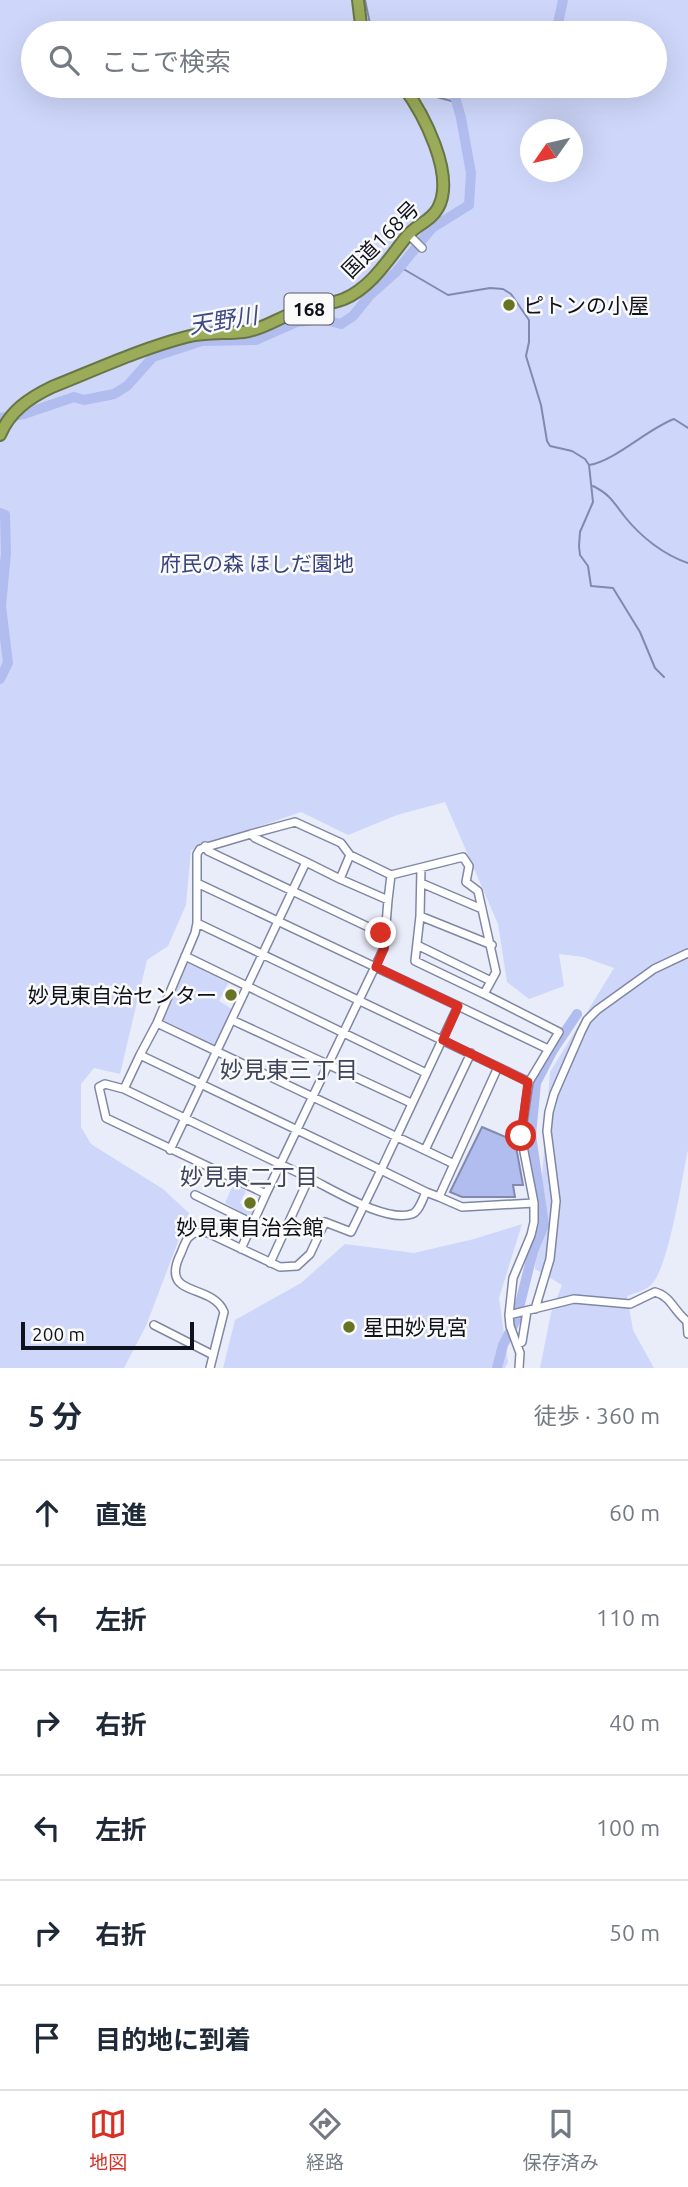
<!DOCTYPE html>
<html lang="ja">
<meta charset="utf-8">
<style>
body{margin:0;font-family:Ubuntu,"Noto Sans JP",sans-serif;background:#f6f6f7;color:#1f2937}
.compass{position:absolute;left:520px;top:119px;width:63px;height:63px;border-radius:50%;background:#fff;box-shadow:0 7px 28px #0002;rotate:236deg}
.scale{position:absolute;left:21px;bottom:18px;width:173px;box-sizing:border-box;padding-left:7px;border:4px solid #0f121c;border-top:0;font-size:19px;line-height:24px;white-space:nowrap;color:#0f121c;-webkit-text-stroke:5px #fafafa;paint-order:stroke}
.stop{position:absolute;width:21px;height:21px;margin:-16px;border:5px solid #d93025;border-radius:50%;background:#fff}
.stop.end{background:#d93025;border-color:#fff;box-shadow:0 2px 7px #0008}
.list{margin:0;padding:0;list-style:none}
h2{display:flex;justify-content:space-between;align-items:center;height:91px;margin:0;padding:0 28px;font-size:30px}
h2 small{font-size:23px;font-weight:400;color:#747a83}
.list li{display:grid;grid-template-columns:46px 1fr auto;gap:21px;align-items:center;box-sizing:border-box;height:105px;padding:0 28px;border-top:2px solid #e0e1e3}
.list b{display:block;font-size:26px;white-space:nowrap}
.list em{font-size:23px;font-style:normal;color:#747a83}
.icon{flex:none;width:38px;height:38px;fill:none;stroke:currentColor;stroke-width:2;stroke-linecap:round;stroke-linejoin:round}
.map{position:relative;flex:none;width:688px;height:1368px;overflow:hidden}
.search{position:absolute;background:#fff;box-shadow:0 7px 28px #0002;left:21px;right:21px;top:21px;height:77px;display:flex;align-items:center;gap:18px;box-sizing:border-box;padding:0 24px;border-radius:38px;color:#747a83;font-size:26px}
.sheet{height:721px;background:#fff}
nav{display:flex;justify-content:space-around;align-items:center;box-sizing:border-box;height:98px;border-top:2px solid #e0e1e3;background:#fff;font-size:19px;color:#747a83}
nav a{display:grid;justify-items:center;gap:4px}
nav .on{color:#d93025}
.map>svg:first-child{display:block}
</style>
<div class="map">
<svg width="688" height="1368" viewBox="0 0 688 1368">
<rect width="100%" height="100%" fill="#e9edfa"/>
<path fill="#ced7fa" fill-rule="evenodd" d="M0,0H688V1150C682,1177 669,1268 651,1285C645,1291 634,1293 627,1296L633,1330L654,1368H540L551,1313L562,1285L535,1269L550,1072L614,968L583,957L559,954L564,986L529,999L507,982L498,924L445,802L397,815L348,835L301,812L191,850L186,905L168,946L147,960L120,1074L94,1068L81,1084V1127L91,1144L163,1189L189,1213L146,1326L124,1368H0ZM33,33H655V86H33ZM530,130H572V172H530Z
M188,963L228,983L219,1001L232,1009L215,1045L163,1020Z
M233,1185L246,1191L240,1203L253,1210L249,1217L225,1203Z
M522,1224L499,1298L508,1362L505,1368H223L235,1320L301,1283L345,1244L414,1253L474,1239Z"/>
<path fill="#b1bdee" stroke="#808aaf" stroke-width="2" d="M482,1127L515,1141L523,1185H513L515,1197H462L450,1192Z"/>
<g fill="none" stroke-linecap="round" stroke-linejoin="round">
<path stroke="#808aaf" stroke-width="2" d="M365,0L372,33
M419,86L433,96L455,102
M400,267L448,295L490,288L503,289L511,294L529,320V342L526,356L541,405L547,441L550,446L572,451L585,459L589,465L593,502L580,532L579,546L580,555L588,566L591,586L613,588L640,632L655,668L664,677
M589,465C615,461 647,429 674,419L688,428
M593,486C611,495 613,502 625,517C641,537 664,555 688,563"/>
<path stroke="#b1bdee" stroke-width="10" d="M556,33L563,0
M0,418L24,414L74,397L84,400L114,394L127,386L153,357L202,341L256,340L297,322L321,319L341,324L353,316L370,295L396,272L432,228L469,205L471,173L461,118L452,86
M0,513L5,515L6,553L1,606L8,663L0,679
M497,1368L503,1345L516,1320L533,1251L544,1225L531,1135L536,1083L553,1050L577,1014"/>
<defs>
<path id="minor" d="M408,234L422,248
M251,834L295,822L341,843L350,855L391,875L463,857L469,866L466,882L478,891L496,972L484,994L559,1032L529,1082L498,1067L454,1164
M205,846L208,851L381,933H385
M306,862L340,879L350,855
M421,868L420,916L415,961L484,994
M340,879L388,900L391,875
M197,883L458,1006L381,1170L140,1055L124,1089L105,1084L99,1087L106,1118L266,1194L241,1249
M421,883L482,909
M420,916L492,945
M197,923L498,1067
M417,945L491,981
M185,956L426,1073
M458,1006L548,1049
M232,1020L411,1103
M157,1023L454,1164L439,1197L426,1192
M140,1055L157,1023L195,933L197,923V854L200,849L251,834L255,838L306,862L170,1150
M124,1089L309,1178L270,1263
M425,1150L471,1053
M266,1194L384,948L388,900
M195,1195L252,1223
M439,1197L462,1207L534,1203
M535,1309L550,1259L556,1201L547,1131L549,1112L554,1094L581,1032L587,1020L597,1010L654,969L688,953
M509,1315L574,1299L630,1304L655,1292C671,1296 675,1313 688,1322
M687,1322L688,1334
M154,1325L213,1355
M518,1344L522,1342L527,1311
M210,1368L224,1312C212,1282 158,1299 181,1253C183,1248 185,1242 188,1238C193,1232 201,1231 208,1233L280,1267L297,1266L310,1254L325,1222L351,1232L381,1170L426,1192C423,1198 419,1212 412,1214C386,1223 334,1190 309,1178
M519,1368L520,1353L510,1326L509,1315L513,1278L531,1235L534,1222V1203L521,1136L529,1082"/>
<path id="highway" d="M358,0L362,33
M0,435C10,411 29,398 52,387C95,370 140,349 186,337C205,332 224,334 244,332C261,330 277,319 293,313C309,307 328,305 344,299C372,287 389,258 407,236C416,225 431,221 438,208C456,175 423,113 403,86"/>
</defs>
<use href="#minor" stroke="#8087a4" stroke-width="10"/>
<use href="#highway" stroke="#697544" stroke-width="14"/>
<use href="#minor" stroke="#fff" stroke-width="7"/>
<use href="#highway" stroke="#9aab59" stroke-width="10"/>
</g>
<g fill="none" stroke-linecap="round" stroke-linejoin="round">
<path stroke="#d93025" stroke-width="9" d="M381,933H385L384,948L376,967L458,1006L443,1040L528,1082L521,1136"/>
</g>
<g fill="#677522" stroke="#fafafa" stroke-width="2.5">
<circle cx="509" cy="305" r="7"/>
<circle cx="231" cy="995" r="7"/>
<circle cx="250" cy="1203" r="7"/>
<circle cx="349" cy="1327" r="7"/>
</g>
<g text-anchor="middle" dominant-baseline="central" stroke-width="5" stroke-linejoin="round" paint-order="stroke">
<rect fill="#fafafa" stroke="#56585f" stroke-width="2" x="284.5" y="293.5" width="49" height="31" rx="5"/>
<g font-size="19" font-weight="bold" fill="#0f121c">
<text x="309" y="309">168</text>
</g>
<g font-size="21" fill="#0f121c" stroke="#fafafa">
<text transform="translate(380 239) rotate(-45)">国道168号</text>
</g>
<g font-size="21" fill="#0f121c" stroke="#fafafa" text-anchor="start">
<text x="523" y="305">ピトンの小屋</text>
<text x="217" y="995" text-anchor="end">妙見東自治センター</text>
<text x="250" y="1227" text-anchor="middle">妙見東自治会館</text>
<text x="363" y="1327">星田妙見宮</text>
</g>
<g font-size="21" fill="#39437e" stroke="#fafafa">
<text x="257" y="563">府民の森 ほしだ園地</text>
</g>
<g font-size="23" font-style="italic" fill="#3e4985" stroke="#fafafa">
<text transform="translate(223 320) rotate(-9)">天野川</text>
</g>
<g font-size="23" fill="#3e455e" stroke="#fafafa">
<text x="289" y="1069">妙見東三丁目</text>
<text x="249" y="1176">妙見東二丁目</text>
</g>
</g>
</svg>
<svg class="compass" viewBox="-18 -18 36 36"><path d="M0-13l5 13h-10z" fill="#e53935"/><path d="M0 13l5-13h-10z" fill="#747a83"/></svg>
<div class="scale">200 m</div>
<div class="stop" style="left:521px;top:1136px"></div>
<div class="stop end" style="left:381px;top:933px"></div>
<div class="search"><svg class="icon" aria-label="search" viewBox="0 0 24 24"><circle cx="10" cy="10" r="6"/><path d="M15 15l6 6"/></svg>ここで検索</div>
</div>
<section class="sheet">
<h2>5 分<small>徒歩 · 360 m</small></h2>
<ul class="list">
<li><svg class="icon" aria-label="ahead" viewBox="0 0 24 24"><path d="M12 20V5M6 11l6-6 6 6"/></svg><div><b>直進</b></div><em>60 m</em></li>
<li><svg class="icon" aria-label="left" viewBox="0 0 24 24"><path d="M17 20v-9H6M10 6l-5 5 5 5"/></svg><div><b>左折</b></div><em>110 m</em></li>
<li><svg class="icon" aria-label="right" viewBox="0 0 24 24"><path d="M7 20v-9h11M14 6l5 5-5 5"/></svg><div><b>右折</b></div><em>40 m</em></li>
<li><svg class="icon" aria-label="left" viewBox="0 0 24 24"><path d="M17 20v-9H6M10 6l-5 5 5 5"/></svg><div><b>左折</b></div><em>100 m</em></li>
<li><svg class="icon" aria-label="right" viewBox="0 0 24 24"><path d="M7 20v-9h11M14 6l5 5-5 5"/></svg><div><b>右折</b></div><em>50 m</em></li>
<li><svg class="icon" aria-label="arrive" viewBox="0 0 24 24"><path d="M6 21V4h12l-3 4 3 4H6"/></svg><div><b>目的地に到着</b></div></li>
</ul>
</section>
<nav>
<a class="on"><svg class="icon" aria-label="map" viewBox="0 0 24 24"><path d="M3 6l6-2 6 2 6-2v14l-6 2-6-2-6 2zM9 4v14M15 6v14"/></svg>地図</a>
<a><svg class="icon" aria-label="directions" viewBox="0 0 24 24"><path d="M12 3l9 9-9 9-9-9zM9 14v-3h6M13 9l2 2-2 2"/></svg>経路</a>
<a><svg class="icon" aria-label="saved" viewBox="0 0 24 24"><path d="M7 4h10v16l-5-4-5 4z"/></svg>保存済み</a>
</nav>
